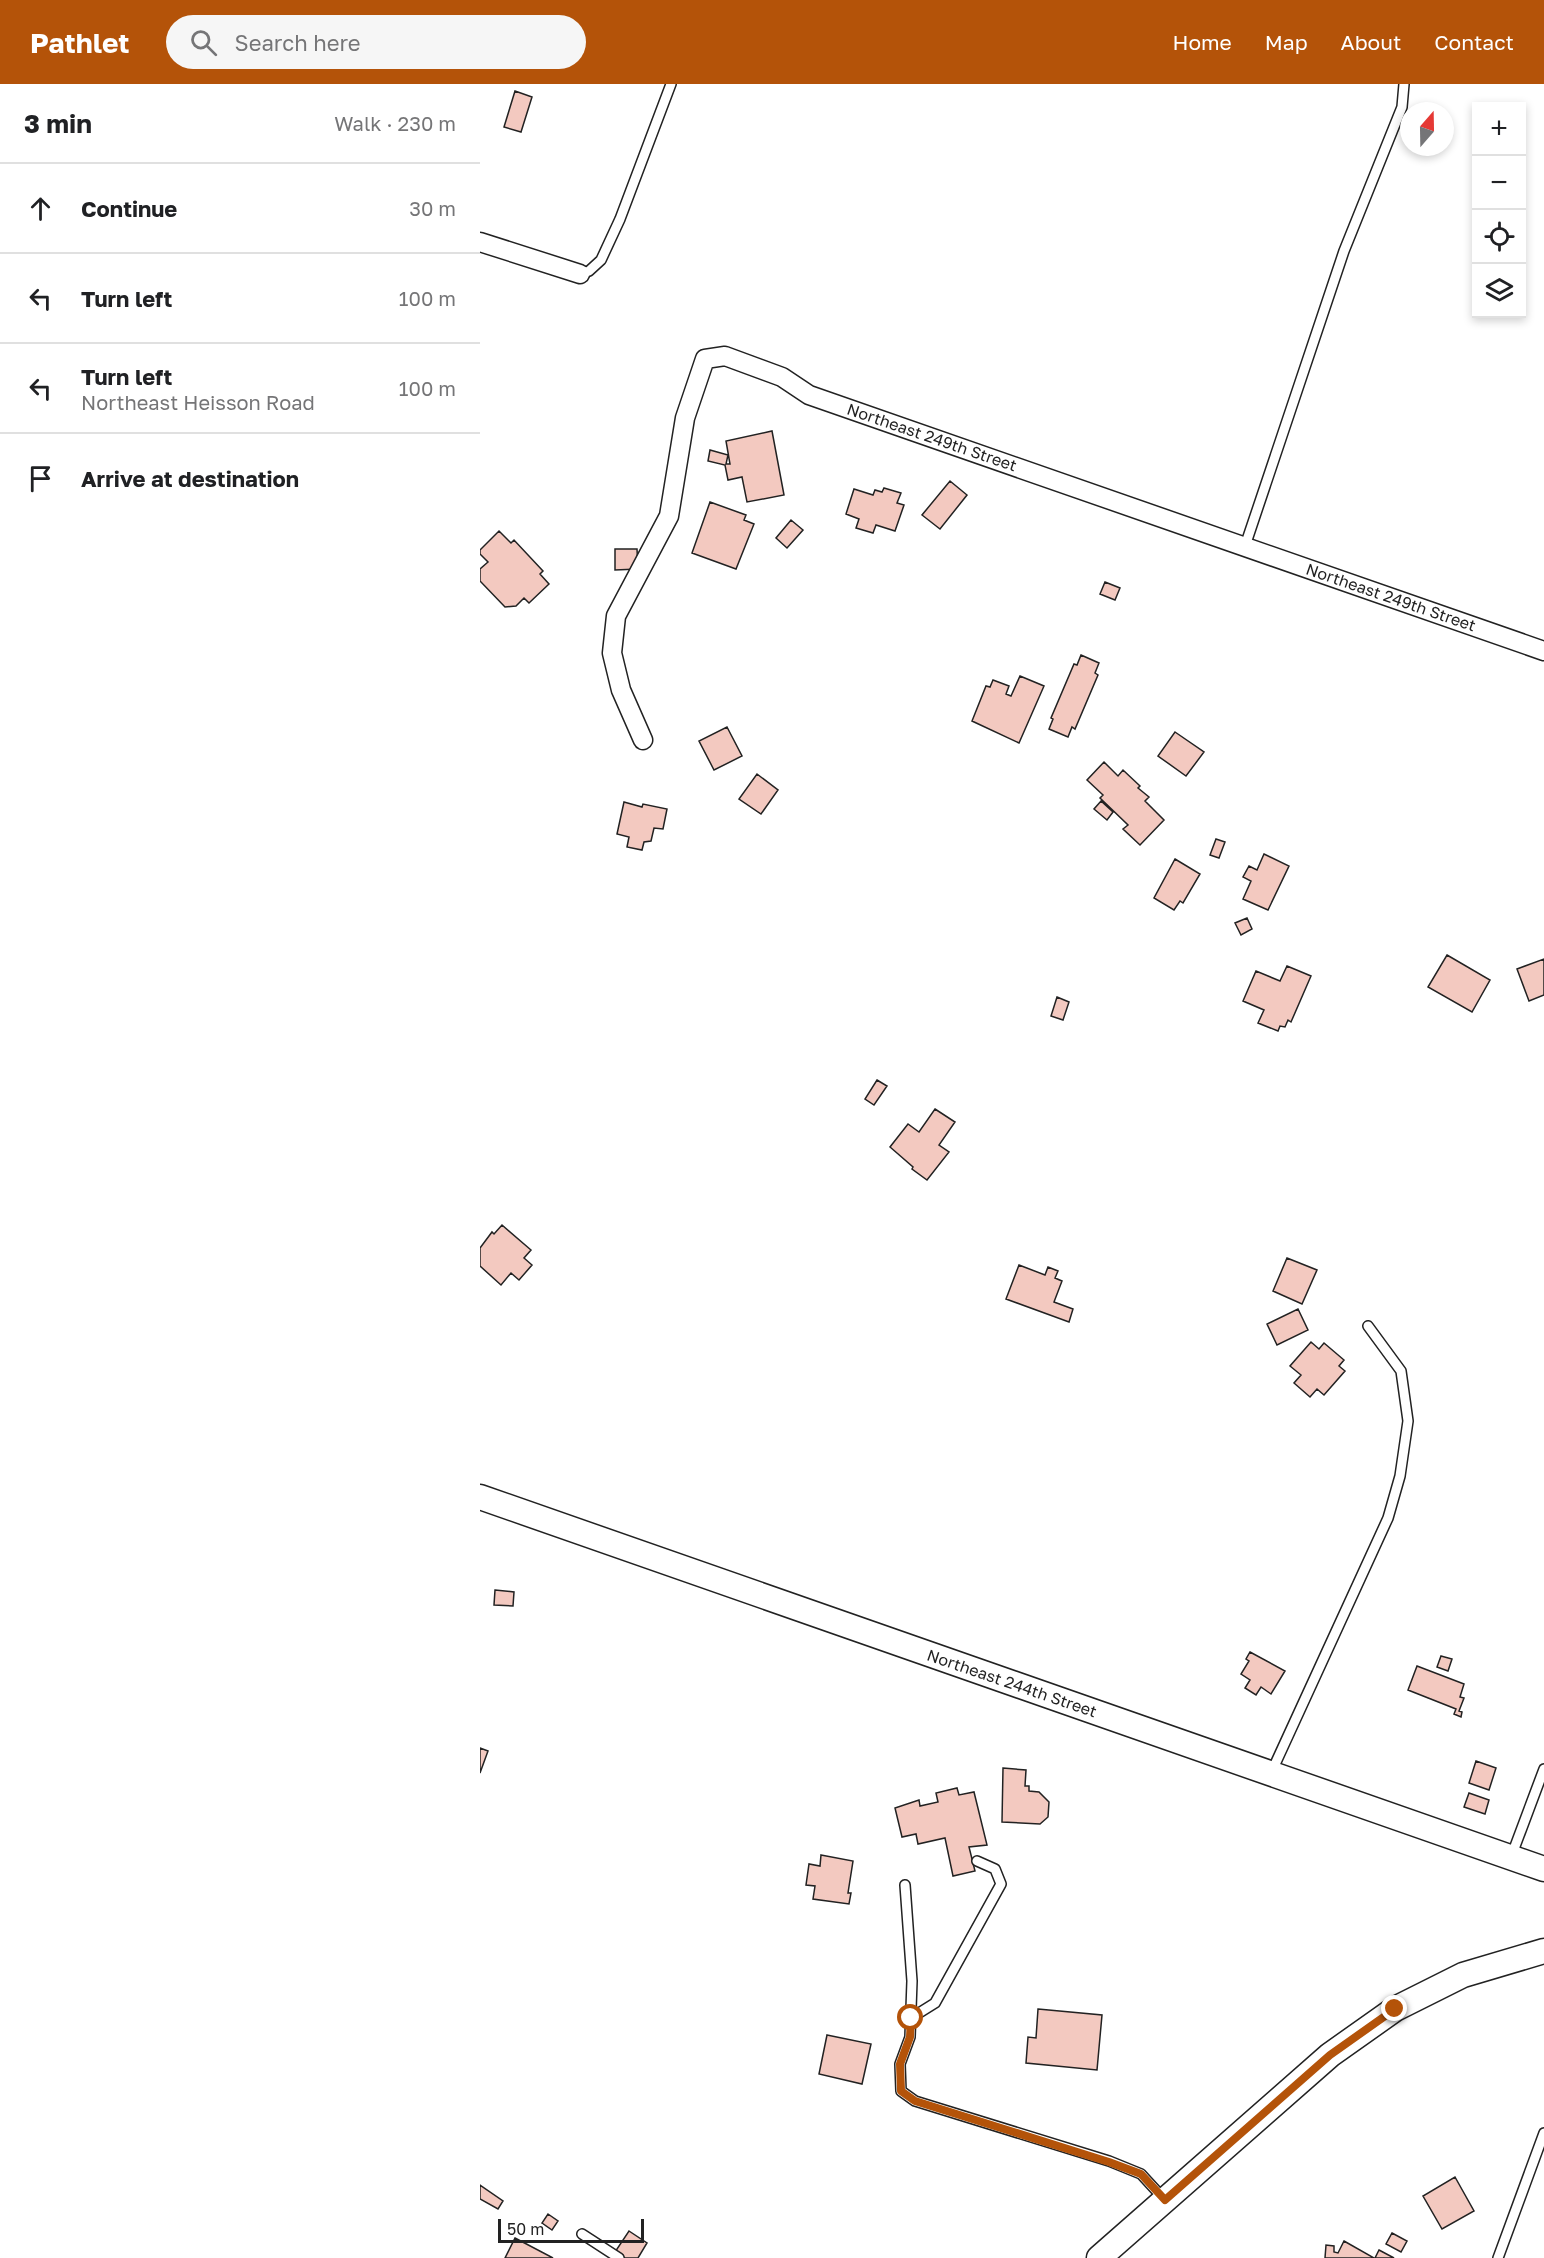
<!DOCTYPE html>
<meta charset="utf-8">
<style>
body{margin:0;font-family:"Golos Text",sans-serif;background:#f6f6f6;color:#202124}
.controls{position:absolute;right:18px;top:18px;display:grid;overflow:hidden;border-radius:0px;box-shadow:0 3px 9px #0003}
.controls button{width:54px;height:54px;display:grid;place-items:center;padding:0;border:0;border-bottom:2px solid #e0e0e0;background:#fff;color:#202124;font:30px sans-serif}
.compass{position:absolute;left:920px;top:18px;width:54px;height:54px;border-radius:50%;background:#fff;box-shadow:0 3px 9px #0003;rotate:20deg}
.scale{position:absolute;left:18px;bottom:15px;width:146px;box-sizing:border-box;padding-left:6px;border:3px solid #222;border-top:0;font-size:16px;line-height:21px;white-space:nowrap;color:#222;-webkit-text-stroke:4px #fff;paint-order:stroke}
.stop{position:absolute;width:18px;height:18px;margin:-14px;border:4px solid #b45309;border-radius:50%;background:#fff}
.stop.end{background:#b45309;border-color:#fff;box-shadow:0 2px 6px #0008}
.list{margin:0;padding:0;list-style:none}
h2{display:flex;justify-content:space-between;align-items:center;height:78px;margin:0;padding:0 24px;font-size:26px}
h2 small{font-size:20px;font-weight:400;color:#757577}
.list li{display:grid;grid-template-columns:39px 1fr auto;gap:18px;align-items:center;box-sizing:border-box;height:90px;padding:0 24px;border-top:2px solid #e0e0e0}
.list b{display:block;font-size:22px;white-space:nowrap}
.list p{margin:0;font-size:20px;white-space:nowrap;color:#757577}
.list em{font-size:20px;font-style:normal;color:#757577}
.icon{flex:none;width:33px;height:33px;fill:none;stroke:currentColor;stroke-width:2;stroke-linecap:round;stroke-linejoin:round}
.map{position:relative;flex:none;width:1064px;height:2174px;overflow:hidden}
header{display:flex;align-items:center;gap:36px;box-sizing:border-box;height:84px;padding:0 30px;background:#b45309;color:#fff}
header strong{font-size:28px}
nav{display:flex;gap:33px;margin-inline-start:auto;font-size:21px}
.search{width:420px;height:54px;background:#f6f6f6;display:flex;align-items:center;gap:15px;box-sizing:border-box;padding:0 21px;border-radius:33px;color:#757577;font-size:22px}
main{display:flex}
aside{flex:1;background:#fff}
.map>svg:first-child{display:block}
</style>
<header>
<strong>Pathlet</strong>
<div class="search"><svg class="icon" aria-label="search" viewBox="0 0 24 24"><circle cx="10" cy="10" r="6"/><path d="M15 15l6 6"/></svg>Search here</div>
<nav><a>Home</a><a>Map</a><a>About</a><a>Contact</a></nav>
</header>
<main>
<aside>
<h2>3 min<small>Walk · 230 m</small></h2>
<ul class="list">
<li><svg class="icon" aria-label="ahead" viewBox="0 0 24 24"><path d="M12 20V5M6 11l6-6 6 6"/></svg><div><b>Continue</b></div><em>30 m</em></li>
<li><svg class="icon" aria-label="left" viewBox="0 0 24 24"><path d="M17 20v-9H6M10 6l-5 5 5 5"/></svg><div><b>Turn left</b></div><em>100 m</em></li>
<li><svg class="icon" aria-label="left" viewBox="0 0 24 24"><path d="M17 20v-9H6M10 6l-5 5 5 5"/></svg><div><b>Turn left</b><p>Northeast Heisson Road</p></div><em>100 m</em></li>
<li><svg class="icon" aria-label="arrive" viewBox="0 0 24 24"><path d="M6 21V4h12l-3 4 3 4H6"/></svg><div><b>Arrive at destination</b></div></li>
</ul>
</aside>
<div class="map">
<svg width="1064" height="2174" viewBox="0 0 1064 2174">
<rect width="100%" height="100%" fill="#fff"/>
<path fill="#f3c9c0" stroke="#222" stroke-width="1.5" d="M35,7L52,13L41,48L24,43Z
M292,347L304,411L267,418L262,393L248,396L245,381L228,377L230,366L248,371L246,380H250L246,357Z
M470,397L487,411L460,445L442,431Z
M404,404L421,409L417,419L424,421L415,447L396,441L393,449L376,444L379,435L366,430L374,405L393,411L395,406L402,408Z
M230,418L266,431L264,436L274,440L256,485L212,469Z
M311,436L323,446L307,464L296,454Z
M19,447L31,459L34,456L63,487L60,490L69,500L49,519L44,514L36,522L25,523L0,497V485L8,478L0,470V466Z
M135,465H157L158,485L135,486Z
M625,498L640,504L635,516L620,510Z
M601,571L619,579L615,589L618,591L595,645L592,643L588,653L569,645L573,635L571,634L594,580L597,581Z
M540,592L564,602L539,659L492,637L506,602L510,603L513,596L529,602L526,610L531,612Z
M247,643L262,672L234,686L219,657Z
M695,648L724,668L706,692L678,672Z
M624,678L638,692L643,686L660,702L658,704L669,713L665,717L684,736L660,761L643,745L648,741L620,714L623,711L607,696Z
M277,690L298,706L281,730L259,715Z
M621,717L633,728L627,736L614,725Z
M144,718L162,723L163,720L187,725L183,745L174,744L171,757L164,758L162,766L147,763L149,753L137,750Z
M736,755L745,758L739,774L730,771Z
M784,770L809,782L788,826L763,815L771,797L763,793L769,782L777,786Z
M695,775L720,790L703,819L700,817L694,826L674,814Z
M767,834L772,845L761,851L755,839Z
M967,871L1010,896L992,928L948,903Z
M1064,875V911L1049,917L1037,885Z
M807,882L831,892L811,938L808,936L805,943L800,942L798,947L778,939L784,926L763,917L776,887L800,897Z
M577,913L589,918L583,936L571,932Z
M397,996L407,1002L394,1021L385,1015Z
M455,1025L475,1038L459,1061L469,1068L447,1096L432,1085L433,1083L410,1063L428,1040L439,1048Z
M22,1141L51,1166L44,1174L52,1181L39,1196L31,1189L21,1201L0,1182V1164L12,1148L14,1150Z
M807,1174L837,1186L822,1220L793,1207Z
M539,1181L565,1191L568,1183L578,1187L575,1194L582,1197L574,1218L593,1225L589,1238L526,1215Z
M818,1225L828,1246L797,1261L787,1240Z
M831,1258L839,1265L844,1259L864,1276L859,1282L865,1287L844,1311L837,1305L830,1313L814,1299L821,1291L810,1282Z
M15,1506L34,1508L33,1522L14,1521Z
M770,1568L805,1587L791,1610L781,1603L776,1611L765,1604L770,1596L761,1590L769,1577L766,1575Z
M961,1572L972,1575L968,1587L957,1583Z
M937,1582L984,1600L980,1613L984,1614L979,1627L982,1628L981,1633L974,1630L976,1625L928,1606Z
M0,1664L8,1667L0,1689Z
M996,1677L1016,1684L1009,1706L989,1699Z
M523,1684L546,1686L545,1702H549V1707L559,1708L569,1718L568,1733L560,1740L522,1738Z
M477,1704L479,1711L494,1708L507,1761L489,1763L495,1787L473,1792L465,1754L438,1760L436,1750L422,1753L415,1724L439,1716L440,1722L458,1718L456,1709Z
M989,1709L1009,1716L1005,1730L984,1723Z
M341,1771L373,1777L368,1809H371L369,1820L333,1815L335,1802L326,1801L329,1780L340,1782Z
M558,1925L622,1931L617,1986L546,1979L548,1953L556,1954Z
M347,1951L391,1960L382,2000L339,1990Z
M975,2093L994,2127L962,2145L943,2112Z
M0,2101L23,2117L18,2125L0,2115Z
M68,2130L78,2137L72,2146L62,2139Z
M149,2147L167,2159L158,2174H144L135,2168Z
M912,2149L927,2157L921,2168L906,2160Z
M35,2154L73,2174H25Z
M864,2157L894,2174H845L846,2161L854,2162V2168L858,2169Z
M899,2166L914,2174H895Z"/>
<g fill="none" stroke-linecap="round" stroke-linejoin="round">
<defs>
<path id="lane" d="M100,190L109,187L121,176L140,135L191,0
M765,462L864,167L922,23L924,0
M791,1689L908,1434L920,1392L928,1337L921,1287L888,1242
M1031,1773L1064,1685
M425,1801L432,1897L430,1953L420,1980L421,2007L435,2017L629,2077L661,2090L683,2114
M431,1934L455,1919L521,1800L515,1785L497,1777
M102,2150L139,2174
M1018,2174L1064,2049"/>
<path id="street" d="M0,158L100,190
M163,656L141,606L132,569L136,532L189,432L205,334L225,275L245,272L302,293L329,311L1064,567"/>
<path id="secondary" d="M0,1413L1064,1785
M619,2174L850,1971L915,1925L983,1891L1064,1867"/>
</defs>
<use href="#lane" stroke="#222" stroke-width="12"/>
<use href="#street" stroke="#222" stroke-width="21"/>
<use href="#secondary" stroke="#222" stroke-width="27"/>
<use href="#lane" stroke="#fff" stroke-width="9"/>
<use href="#street" stroke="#fff" stroke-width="18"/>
<use href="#secondary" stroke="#fff" stroke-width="24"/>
</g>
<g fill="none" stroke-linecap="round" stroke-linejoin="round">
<path stroke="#b45309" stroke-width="8" d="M431,1934L430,1953L420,1980L421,2007L435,2017L629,2078L661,2090L685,2116L850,1971L915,1925"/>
</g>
<g text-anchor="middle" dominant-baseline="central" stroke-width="4.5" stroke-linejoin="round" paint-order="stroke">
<g font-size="16" fill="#222" stroke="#fff">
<text transform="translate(452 353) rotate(19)">Northeast 249th Street</text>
<text transform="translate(911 513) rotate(19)">Northeast 249th Street</text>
<text transform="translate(532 1599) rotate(19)">Northeast 244th Street</text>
</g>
</g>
</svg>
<div class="controls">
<button>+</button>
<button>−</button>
<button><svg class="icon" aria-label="locate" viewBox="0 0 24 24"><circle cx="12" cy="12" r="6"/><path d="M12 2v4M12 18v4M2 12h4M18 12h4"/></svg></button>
<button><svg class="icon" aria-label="layers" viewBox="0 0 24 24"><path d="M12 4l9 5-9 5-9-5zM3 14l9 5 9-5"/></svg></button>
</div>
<svg class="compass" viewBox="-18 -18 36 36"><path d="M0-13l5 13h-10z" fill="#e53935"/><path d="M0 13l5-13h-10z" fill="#757577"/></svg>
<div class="scale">50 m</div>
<div class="stop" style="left:431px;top:1934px"></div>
<div class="stop end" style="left:915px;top:1925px"></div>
</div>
</main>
